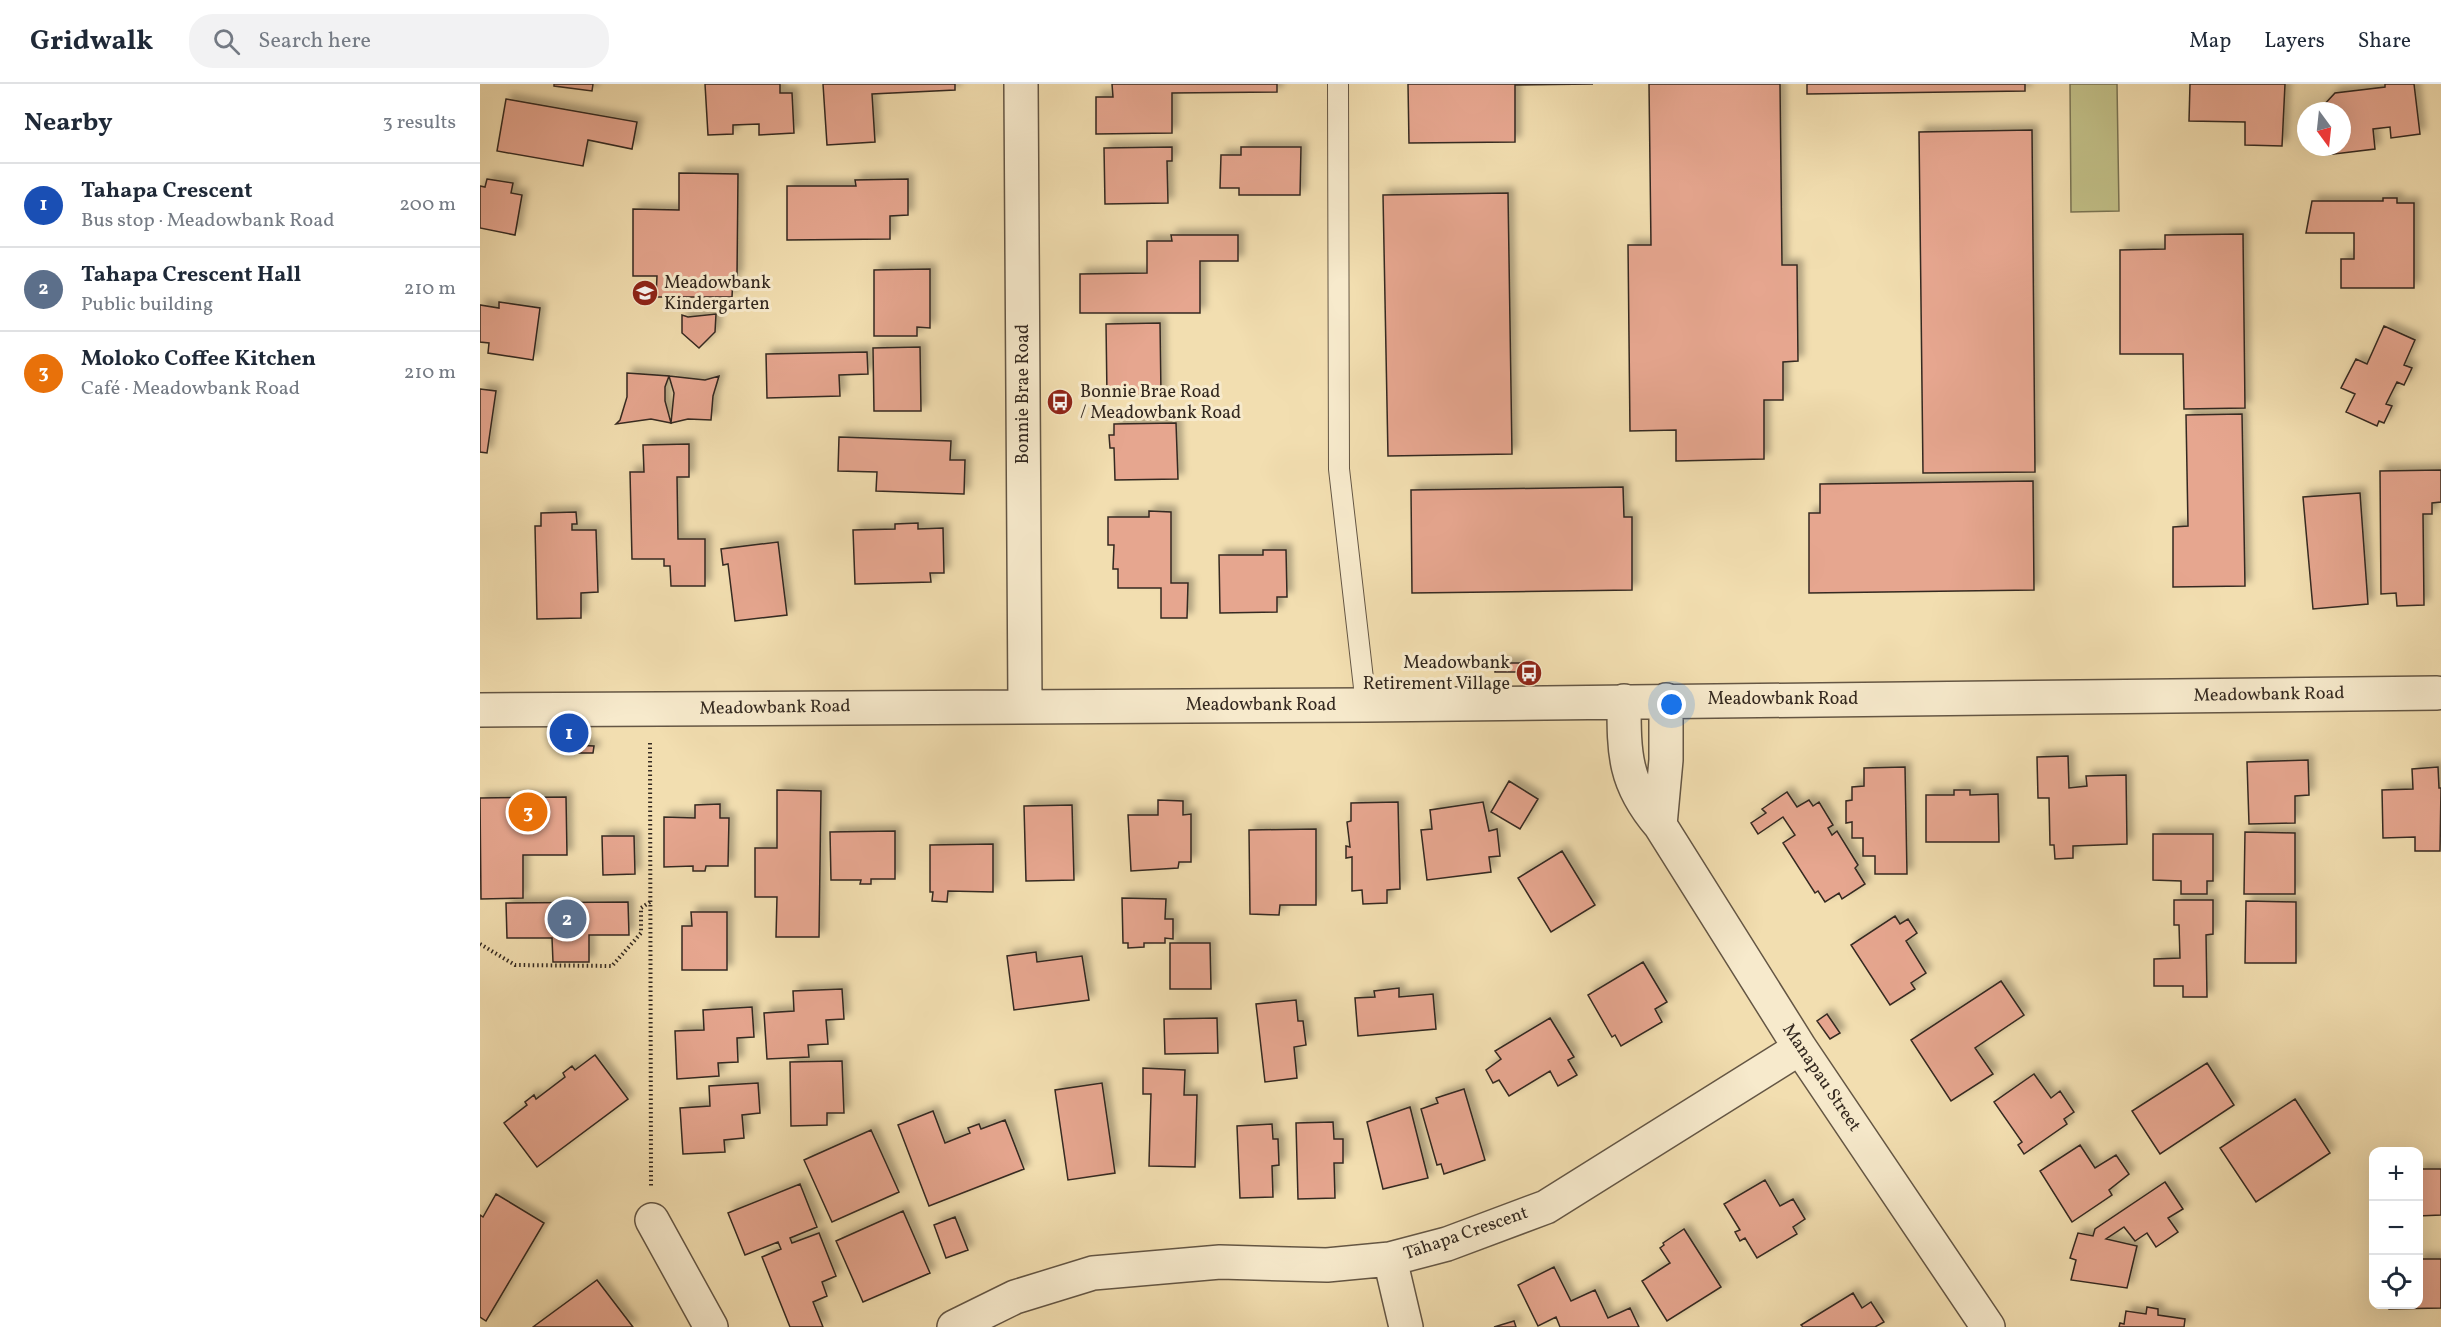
<!DOCTYPE html>
<meta charset="utf-8">
<style>
body{margin:0;font-family:Vollkorn,serif;background:#f2f2f3;color:#1f2937}
.controls{position:absolute;right:18px;bottom:18px;display:grid;overflow:hidden;border-radius:12px;box-shadow:0 6px 24px #0002}
.controls button{width:54px;height:54px;display:grid;place-items:center;padding:0;border:0;border-bottom:2px solid #e0e1e3;background:#fff;color:#1f2937;font:30px sans-serif}
.compass{position:absolute;left:1817px;top:18px;width:54px;height:54px;border-radius:50%;background:#fff;box-shadow:0 6px 24px #0002;rotate:165deg}
.you{position:absolute;left:1192px;top:621px;width:21px;height:21px;margin:-15px;border:4px solid #fff;border-radius:50%;background:#1a73e8;box-shadow:0 0 0 9px #1a73e833}
.badge{display:grid;place-items:center;width:39px;height:39px;border-radius:50%;background:#ea580c;color:#fff;font-size:20px;font-weight:700}
.pin{position:absolute;translate:-50% -50%;border:3px solid #fff;box-shadow:0 2px 6px #0006}
.list{margin:0;padding:0;list-style:none}
h2{display:flex;justify-content:space-between;align-items:center;height:78px;margin:0;padding:0 24px;font-size:26px}
h2 small{font-size:20px;font-weight:400;color:#747a83}
.list li{display:grid;grid-template-columns:39px 1fr auto;gap:18px;align-items:center;box-sizing:border-box;height:84px;padding:0 24px;border-top:2px solid #e0e1e3}
.list b{display:block;font-size:22px;white-space:nowrap}
.list p{margin:0;font-size:20px;white-space:nowrap;color:#747a83}
.list em{font-size:20px;font-style:normal;color:#747a83}
.icon{flex:none;width:33px;height:33px;fill:none;stroke:currentColor;stroke-width:2;stroke-linecap:round;stroke-linejoin:round}
.map{position:relative;flex:none;width:1961px;height:1243px;overflow:hidden}
header{display:flex;align-items:center;gap:36px;box-sizing:border-box;height:84px;padding:0 30px;background:#fff;border-bottom:2px solid #e0e1e3}
header strong{font-size:28px}
nav{display:flex;gap:33px;margin-inline-start:auto;font-size:21px}
.search{width:420px;height:54px;background:#f2f2f3;display:flex;align-items:center;gap:15px;box-sizing:border-box;padding:0 21px;border-radius:24px;color:#747a83;font-size:22px}
main{display:flex}
aside{flex:1;background:#fff}
.map>svg:first-child{display:block}
</style>
<header>
<strong>Gridwalk</strong>
<div class="search"><svg class="icon" aria-label="search" viewBox="0 0 24 24"><circle cx="10" cy="10" r="6"/><path d="M15 15l6 6"/></svg>Search here</div>
<nav><a>Map</a><a>Layers</a><a>Share</a></nav>
</header>
<main>
<aside>
<h2>Nearby<small>3 results</small></h2>
<ul class="list">
<li><span class="badge" style="background:#1a4fb4">1</span><div><b>Tahapa Crescent</b><p>Bus stop · Meadowbank Road</p></div><em>200 m</em></li>
<li><span class="badge" style="background:#5c6f8a">2</span><div><b>Tahapa Crescent Hall</b><p>Public building</p></div><em>210 m</em></li>
<li><span class="badge" style="background:#e8710a">3</span><div><b>Moloko Coffee Kitchen</b><p>Café · Meadowbank Road</p></div><em>210 m</em></li>
</ul>
</aside>
<div class="map">
<svg width="1961" height="1243" viewBox="0 0 1961 1243">
<defs>
<filter id="shadow"><feDropShadow dx="5.5" dy="-5.5" stdDeviation="3" flood-color="#0004"/></filter>
</defs>
<rect width="100%" height="100%" fill="#f2deb0"/>
<filter id="stains"><feTurbulence type="fractalNoise" baseFrequency=".00333" numOctaves="4"/><feColorMatrix values="0 0 0 0 .2 0 0 0 0 .09 0 0 0 0 .02 0 0 0 .5 -.17"/></filter>
<radialGradient id="worn" r=".72"><stop offset=".6" stop-color="#630" stop-opacity="0"/><stop offset="1" stop-color="#630" stop-opacity=".3"/></radialGradient>
<path fill="#c1bf87" stroke="#7a7454" stroke-width="1.5" d="M1590,0H1637L1639,127L1591,128Z"/>
<path fill="#e6a68f" stroke="#342920" stroke-width="1.5" filter="url(#shadow)" d="M74,0H113L112,7L74,2Z
M225,0H300V9H312L314,49L279,51V40L253,41V50L228,51Z
M343,0H475V6L392,10L395,58L347,61Z
M632,0H797V8L692,9V49L616,50V13H633Z
M928,0H1113L1035,1V58L929,59Z
M1169,0H1300L1302,181H1317L1318,277L1303,278V316H1284V375L1196,377V346L1150,347L1148,161H1171Z
M1327,0H1545V7L1327,10Z
M1710,0H1805L1802,62L1765,61V38L1709,37Z
M1905,0H1934L1940,50L1911,54L1910,43L1893,45L1895,65L1846,71L1845,63H1862V27H1841V24L1855,9L1905,3Z
M26,15L157,38L152,65L108,56L103,82L17,67Z
M1552,46L1555,388L1443,389L1439,48Z
M692,63V77H687L688,119L625,120L624,64Z
M761,63H821L820,111H759V104H740L741,71H761Z
M199,89L258,90L257,193H253L252,213H176L177,192H153V125L199,126Z
M7,95L33,99L31,109L42,111L35,151L0,144V102L5,103Z
M428,95V131L410,132V155L307,156V102H376L375,96Z
M1028,109L1032,370L908,372L903,111Z
M1903,114H1917V119H1934V204H1861V175H1874V149H1826L1832,117H1903Z
M1763,150L1765,324L1704,325L1703,270H1640V166L1685,165V151Z
M691,151H758V177H720V229H600V190L667,189V157H692Z
M450,185V244L437,243V252H394V186Z
M19,218L60,224L53,276L8,269L9,259L0,258V221L19,224Z
M236,230L235,248L219,264L202,249V231L208,233Z
M680,239L681,311L627,312L626,240Z
M1904,242L1935,256L1924,281L1932,284L1924,301L1917,298L1906,320L1912,322L1904,339L1899,337L1897,342L1866,328L1875,310L1861,304L1876,275L1887,280Z
M440,263L441,327H394L393,264Z
M387,268L388,290L359,291L360,312L287,314L286,270Z
M147,289L189,292L185,303V317L191,339L171,335L136,340L140,336L147,313Z
M189,292L225,296L239,292L233,312L231,336L208,335L191,339L194,309Z
M0,305L16,307L7,369L0,368Z
M1762,330L1765,502L1693,503V443L1708,442L1706,331Z
M696,339L698,395L635,396L634,364H630L629,351H634V340Z
M359,353L471,357L470,376H485L484,410L396,407L397,388L358,387Z
M209,360V393H197L198,455H225V502H191L190,482H184V475H152L150,388H164L163,361Z
M1961,386V418L1952,419V430H1943L1944,521L1917,522L1916,509L1901,510L1900,387Z
M1553,397L1554,506L1329,509V429H1340V400Z
M1143,403L1144,433H1152V506L932,509L931,406Z
M1880,409L1888,520L1833,525L1823,413Z
M669,427L691,428V499H708L707,534H681V504H638V485H633L634,461H628V433H669Z
M96,428L97,440H92V446H116L118,508L101,509V534L57,535L55,442H61V429Z
M438,439V445L463,444L464,489H450L451,498L375,500L373,446L415,445V440Z
M298,458L307,531L255,537L248,480L243,481L241,465Z
M783,466H806L807,513H797V528L740,529L739,471H783Z
M1015,579H1041V588H1015Z
M90,661L114,662L113,669H90Z
M1588,672L1589,704L1607,702L1606,692L1646,691L1647,760L1593,762V774L1575,775L1574,761H1570L1569,714H1558L1557,673Z
M1828,676L1829,711L1815,712V739L1769,740L1767,678Z
M1425,683L1427,790H1395V772H1383V754H1372V738L1366,739V717L1372,716V703L1384,702V684Z
M1958,683L1959,704H1961L1960,767H1935V753L1903,754L1902,706L1933,705L1932,685Z
M1029,697L1058,715L1040,745L1011,728Z
M297,706L341,707L339,853H296L297,813H275V764H297Z
M1474,706H1490V711L1518,710L1519,758H1446V711H1474Z
M1307,708L1317,723L1329,716L1333,722L1339,718L1353,741L1348,744L1352,751L1357,747L1378,781L1375,784L1385,800L1362,815L1359,809L1345,818L1338,807L1335,809L1303,759L1315,751L1303,733L1278,750L1271,739L1286,729L1282,725Z
M86,713L87,771H43V814L1,815L0,714Z
M678,716L703,717V731L711,730V778H699L698,784L651,787L648,731H678Z
M918,718L920,805L907,806V819L883,820L882,806L872,807V773L866,774V762L870,763L867,738L871,737V719Z
M1003,718L1009,747L1017,745L1020,772L1009,773L1011,788L947,796L941,746L952,745L950,726Z
M240,720V734H249L248,782H226L225,787H213V782L184,783V733L215,734V721Z
M592,721L594,796L546,797L544,722Z
M836,745V821H800L799,831L770,830L769,746Z
M415,747V795H391V800H380L381,796H351L350,748Z
M1765,748L1815,749V810H1764Z
M1673,750H1733V797H1727V810H1701V797L1673,796Z
M122,752H154L155,790L123,791Z
M513,760V808L468,807L467,818L452,817L453,808H450V761Z
M1082,767L1115,821L1071,848L1038,794Z
M642,814L686,815L685,835H693V855L685,854V859H664V863L648,864V859H643Z
M1694,816H1733V850L1726,851L1727,913H1703V902H1674V875L1700,874L1699,841H1694Z
M1766,817L1816,818V879H1765Z
M148,818L149,851H109V878H73L72,854H27L26,819Z
M211,828H247V886H202V842H212Z
M1415,832L1420,840L1428,835L1437,849L1426,857L1446,889L1431,899L1435,905L1410,921L1371,861Z
M690,859H730L731,905H690Z
M556,868L557,878L602,872L609,916L534,926L527,872Z
M1163,878L1187,918L1175,925L1182,938L1141,962L1135,951L1132,953L1108,911Z
M1521,897L1544,931L1495,964L1513,990L1471,1017L1431,956Z
M919,904V913L953,910L956,945L878,952L875,914L895,913L894,907Z
M362,905L364,935L346,936L348,960L328,961L329,973L287,975L284,929L314,927L313,907Z
M816,916L818,937H823L826,961L814,963L817,994L785,998L776,920Z
M272,923L274,953L257,954L258,978L238,979L239,992L197,995L195,947L224,946L223,926Z
M1347,930L1360,949L1350,955L1337,937Z
M737,934L738,969L685,970L684,935Z
M1070,934L1094,973L1088,976L1097,991L1078,1002L1070,987L1029,1012L1019,996L1013,999L1006,986L1021,975L1015,967Z
M115,971L148,1015L57,1083L24,1039L47,1021L45,1018L54,1011L56,1015L85,993L83,989L92,982L95,986Z
M362,977L364,1029H347V1041L311,1042L310,978Z
M1727,979L1754,1021L1680,1070L1652,1027Z
M663,984L705,986L704,1011H717L715,1083L669,1082L671,1010H663Z
M1554,990L1571,1014L1580,1007L1594,1028L1584,1035L1587,1040L1544,1070L1538,1061L1542,1058L1514,1018Z
M278,999L280,1029L262,1031L264,1054L244,1056L245,1068L203,1070L200,1024L230,1022L229,1002Z
M622,999L635,1089L588,1096L575,1006Z
M984,1005L1005,1076L964,1090L961,1080L957,1081L941,1025L958,1019L956,1014Z
M1815,1015L1850,1069L1776,1118L1740,1064Z
M930,1023L948,1094L903,1105L887,1038Z
M453,1027L465,1059L490,1049L488,1044L499,1040L501,1045L525,1036L544,1085L449,1122L418,1041Z
M853,1038L854,1055H863V1079H854L855,1114L818,1115L816,1039Z
M792,1040L793,1055H798L799,1081L792,1082L793,1113L760,1114L757,1042Z
M391,1046L419,1108L352,1138L324,1076Z
M1600,1061L1615,1084L1636,1071L1649,1090L1629,1106L1632,1111L1592,1138L1560,1087Z
M1938,1085H1961V1131L1938,1132Z
M1285,1096L1300,1122L1313,1115L1325,1135L1313,1143L1317,1150L1277,1174L1265,1154L1260,1157L1255,1148L1260,1146L1244,1120Z
M1685,1098L1703,1125L1688,1134L1698,1148L1676,1163L1667,1149L1655,1157L1644,1143L1626,1155L1657,1162L1647,1204L1591,1196L1596,1176L1590,1174L1598,1149L1613,1152L1615,1145Z
M320,1100L337,1143L310,1154L312,1159L339,1149L356,1192L342,1198L347,1212L333,1218L343,1243H310L282,1173L301,1165L298,1158L265,1171L248,1129Z
M16,1110L64,1139L6,1237L0,1233V1131L3,1133Z
M423,1127L450,1189L383,1218L356,1157Z
M475,1133L488,1166L466,1174L454,1141Z
M1204,1145L1241,1203L1187,1237L1162,1197L1190,1179L1180,1164L1184,1161L1183,1159Z
M1938,1175H1961V1224L1909,1225V1220H1938Z
M1074,1183L1091,1217L1115,1206L1128,1234L1150,1224L1159,1243H1080L1076,1233L1058,1242L1038,1201Z
M117,1196L153,1243H53Z
M1373,1209L1382,1224L1391,1218L1404,1238L1395,1243H1323L1321,1241Z
M1667,1223L1678,1225V1231L1705,1235L1704,1243H1639L1640,1239L1644,1240L1646,1227L1666,1230Z
M1034,1237L1036,1243H1014Z"/>
<g fill="none" stroke-linecap="round" stroke-linejoin="round">
<defs>
<path id="service" d="M858,0L859,385L886,621"/>
<path id="minor" d="M541,0L545,621
M1144,617C1144,670 1144,699 1180,741L1320,964L1508,1243
M0,626L886,621L1957,609
M1180,741L1186,676V616
M172,1136L231,1243
M910,1175L926,1243
M474,1243L535,1213L613,1189L740,1178L847,1181L910,1175L967,1160L1066,1123L1320,964"/>
</defs>
<use href="#service" stroke="#645644" stroke-width="22"/>
<use href="#minor" stroke="#645644" stroke-width="36"/>
<path stroke="#342920" stroke-width="4" stroke-dasharray="1.5 3" stroke-linecap="butt" d="M170,659L171,1102
M0,860L35,881L132,882L161,849V824L170,818"/>
<use href="#service" stroke="#f7eacc" stroke-width="20"/>
<use href="#minor" stroke="#f7eacc" stroke-width="33"/>
</g>
<defs>
<symbol id="school-disc" viewBox="-11 -11 22 22"><circle r="9.5" fill="#8f2418" stroke="#f7eacc"/><path d="M0-5L7-2L0 1L-7-2ZM-4 1L0 2.5L4 1V4Q0 6-4 4Z" fill="#fff"/></symbol>
<symbol id="bus-disc" viewBox="-11 -11 22 22"><circle r="9.5" fill="#8f2418" stroke="#f7eacc"/><path d="M-5-6H5V4H4V6H2V4H-2V6H-4V4H-5ZM-3.5-4V0h7V-4ZM-3.5 1.2v1.5H-2V1.2ZM2 1.2v1.5H3.5V1.2Z" fill="#fff"/></symbol>
</defs>
<g fill-rule="evenodd">
<use href="#school-disc" x="150" y="194" width="30" height="30"/>
<use href="#bus-disc" x="565" y="303" width="30" height="30"/>
<use href="#bus-disc" x="1034" y="574" width="30" height="30"/>
</g>
<g text-anchor="middle" dominant-baseline="central" stroke-width="6" stroke-linejoin="round" paint-order="stroke">
<g font-size="18" fill="#342920" stroke="#f7eacc" text-anchor="start">
<text x="184" y="199">Meadowbank<tspan x="184" dy="21">Kindergarten</tspan></text>
<text x="600" y="308">Bonnie Brae Road<tspan x="600" dy="21">/ Meadowbank Road</tspan></text>
<text x="1030" y="579" text-anchor="end">Meadowbank<tspan x="1030" dy="21">Retirement Village</tspan></text>
</g>
<g font-size="18" fill="#342920" stroke="#f7eacc">
<text transform="translate(543 310) rotate(-90)">Bonnie Brae Road</text>
<text transform="translate(1789 611) rotate(-1)">Meadowbank Road</text>
<text x="1303" y="615">Meadowbank Road</text>
<text x="781" y="621">Meadowbank Road</text>
<text transform="translate(295 624) rotate(-1)">Meadowbank Road</text>
<text transform="translate(1341 994) rotate(56)">Manapau Street</text>
<text transform="translate(986 1150) rotate(-19)">Tāhapa Crescent</text>
</g>
</g>
<rect width="100%" height="100%" filter="url(#stains)"/>
<rect width="100%" height="100%" fill="url(#worn)"/>
</svg>
<div class="controls">
<button>+</button>
<button>−</button>
<button><svg class="icon" aria-label="locate" viewBox="0 0 24 24"><circle cx="12" cy="12" r="6"/><path d="M12 2v4M12 18v4M2 12h4M18 12h4"/></svg></button>
</div>
<svg class="compass" viewBox="-18 -18 36 36"><path d="M0-13l5 13h-10z" fill="#e53935"/><path d="M0 13l5-13h-10z" fill="#747a83"/></svg>
<div class="you"></div>
<div class="pin badge" style="left:89px;top:649px;background:#1a4fb4">1</div>
<div class="pin badge" style="left:87px;top:835px;background:#5c6f8a">2</div>
<div class="pin badge" style="left:48px;top:728px;background:#e8710a">3</div>
</div>
</main>
